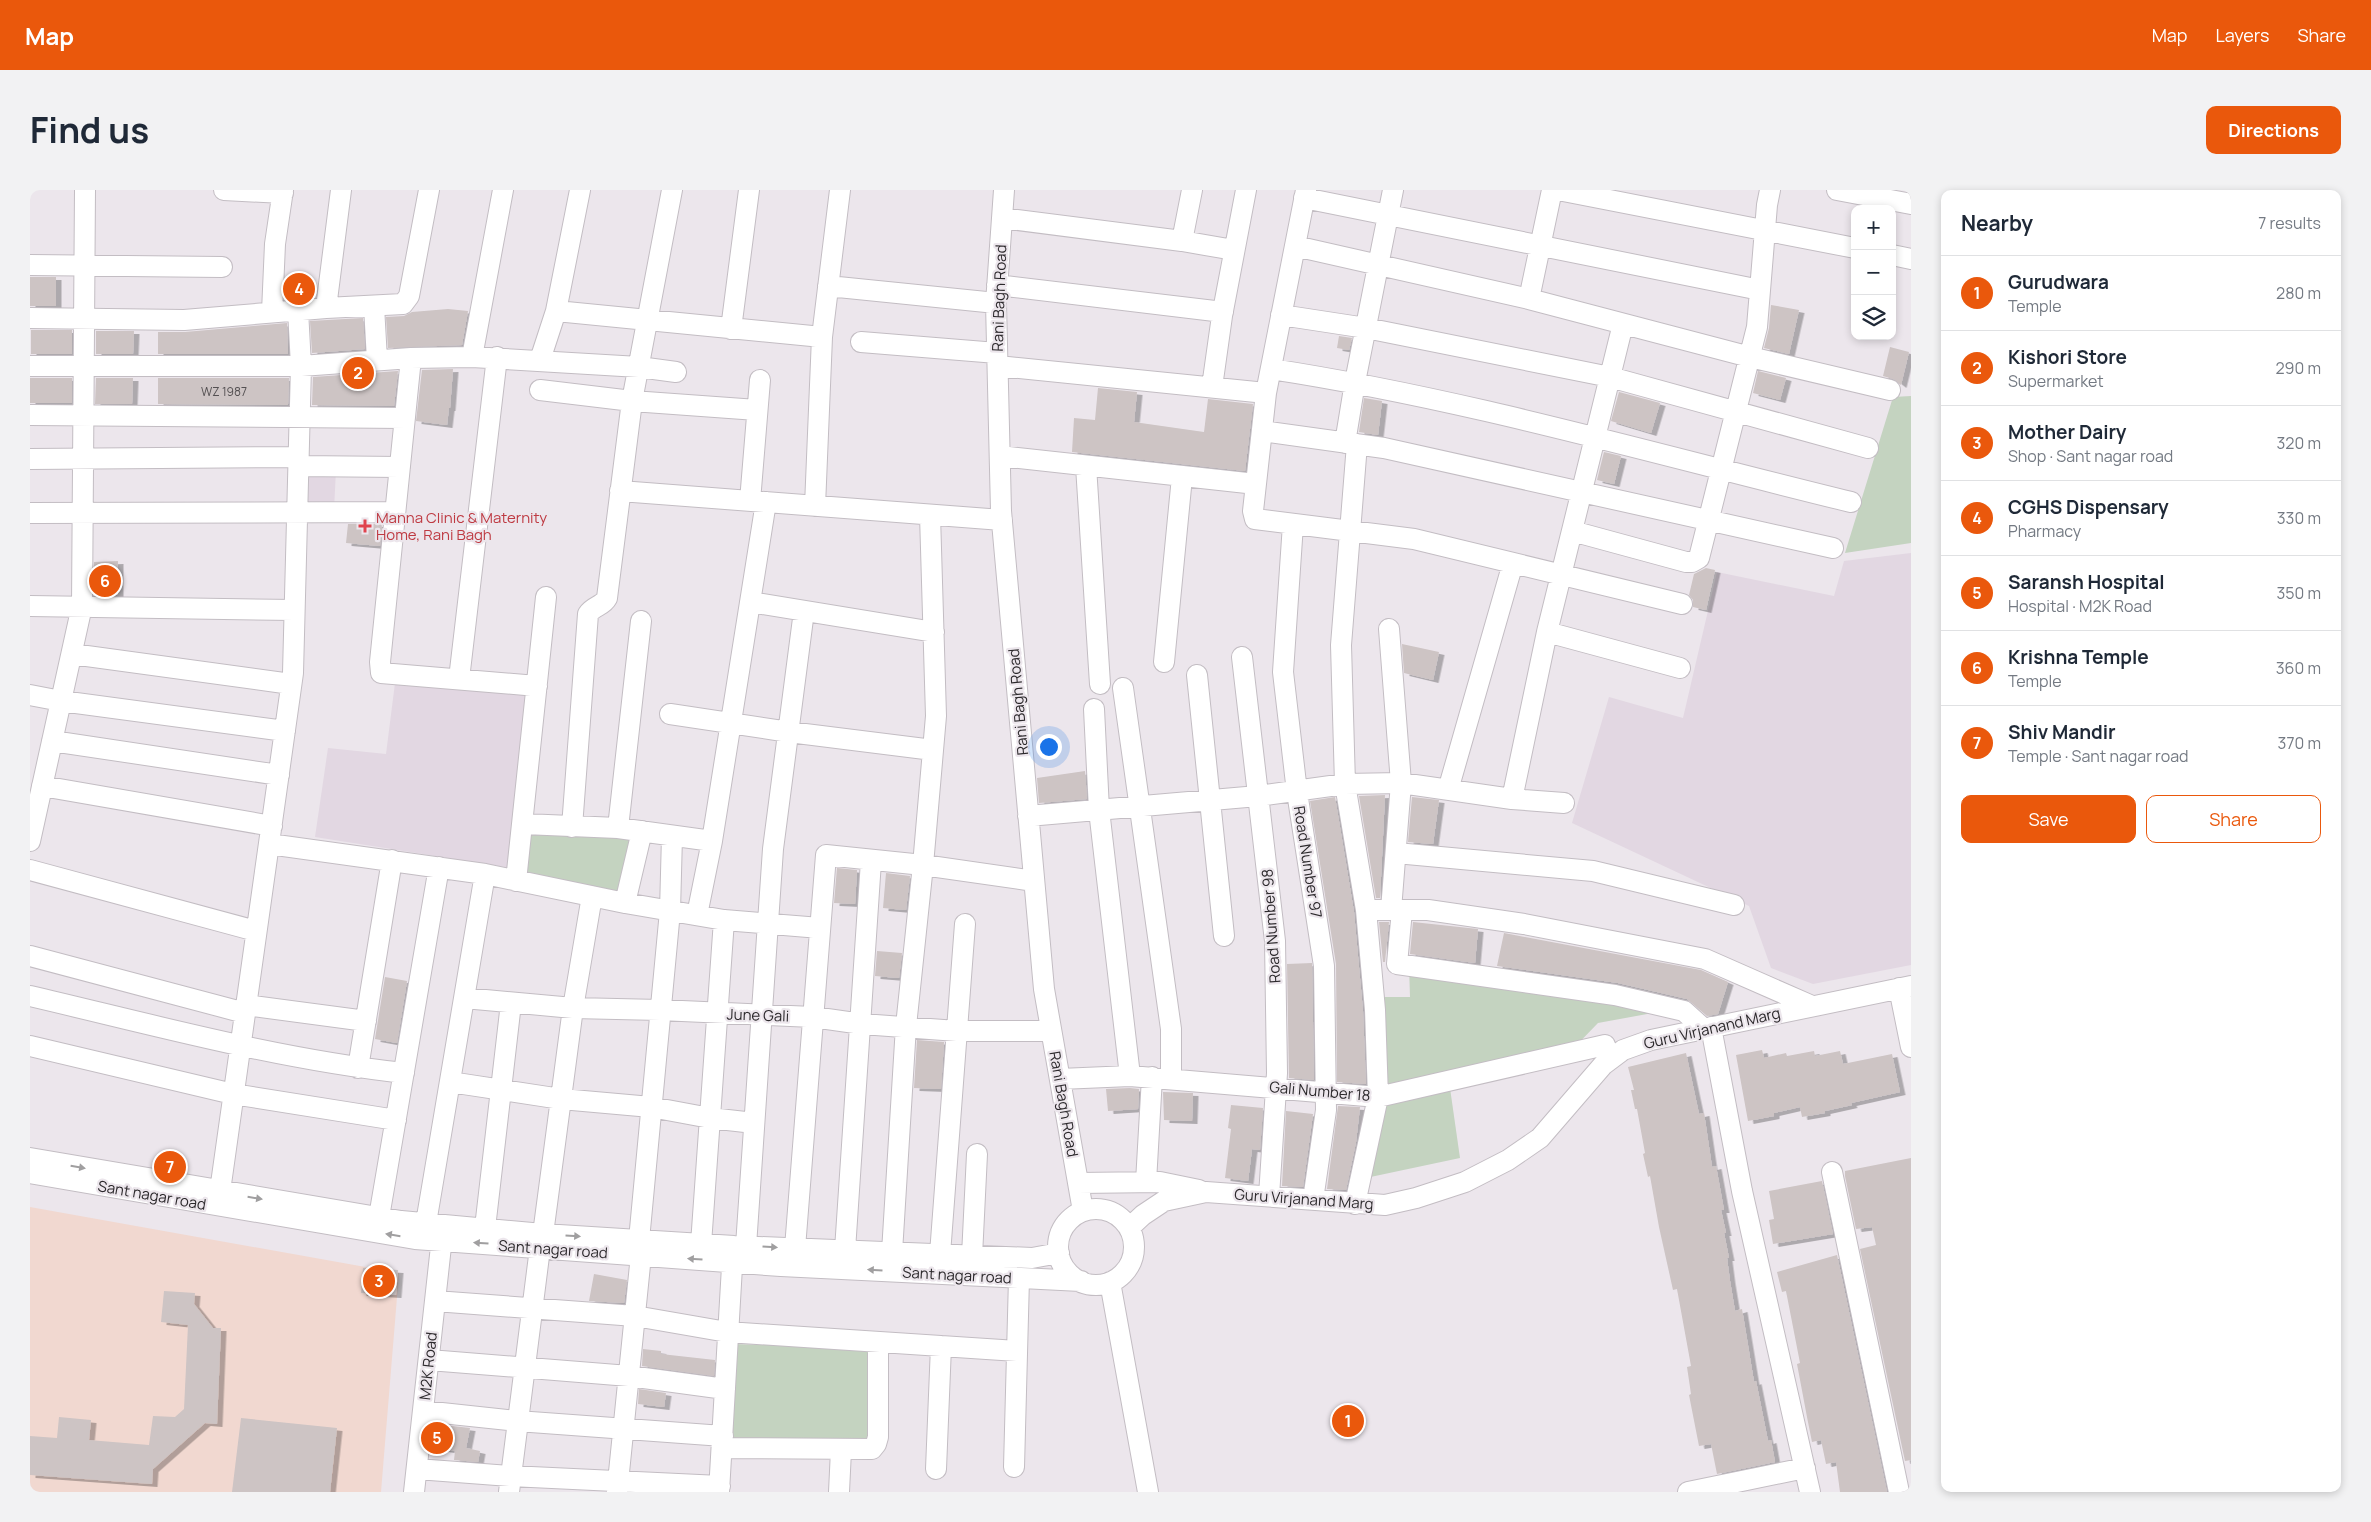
<!DOCTYPE html>
<meta charset="utf-8">
<style>
body{margin:0;font-family:Manrope,sans-serif;background:#f2f2f3;color:#1f2937}
.controls{position:absolute;right:15px;top:15px;display:grid;overflow:hidden;border-radius:10px;box-shadow:0 2px 8px #0003}
.controls button{width:45px;height:45px;display:grid;place-items:center;padding:0;border:0;border-bottom:1px solid #e0e1e3;background:#fff;color:#1f2937;font:25px sans-serif}
.you{position:absolute;left:1018px;top:556px;width:18px;height:18px;margin:-12px;border:4px solid #fff;border-radius:50%;background:#1a73e8;box-shadow:0 0 0 8px #1a73e833}
.badge{display:grid;place-items:center;width:32px;height:32px;border-radius:50%;background:#ea580c;color:#fff;font-size:16px;font-weight:700}
.pin{position:absolute;translate:-50% -50%;border:2px solid #fff;box-shadow:0 1px 5px #0006}
.list{margin:0;padding:0;list-style:none}
h2{display:flex;justify-content:space-between;align-items:center;height:65px;margin:0;padding:0 20px;font-size:21px}
h2 small{font-size:16px;font-weight:400;color:#747a83}
.list li{display:grid;grid-template-columns:32px 1fr auto;gap:15px;align-items:center;box-sizing:border-box;height:75px;padding:0 20px;border-top:1px solid #e0e1e3}
.list b{display:block;font-size:19px;white-space:nowrap}
.list p{margin:0;font-size:16px;white-space:nowrap;color:#747a83}
.list em{font-size:16px;font-style:normal;color:#747a83}
.actions{display:flex;gap:10px;padding:15px 20px}
.actions a{flex:1;padding:11px 0;border:1px solid #ea580c;border-radius:10px;text-align:center;font-size:18px;color:#ea580c}
.actions .main{background:#ea580c;color:#fff}
.icon{flex:none;width:28px;height:28px;fill:none;stroke:currentColor;stroke-width:2;stroke-linecap:round;stroke-linejoin:round}
.map{position:relative;flex:none;width:1881px;height:1302px;overflow:hidden;border-radius:10px}
header{display:flex;align-items:center;gap:30px;box-sizing:border-box;height:70px;padding:0 25px;background:#ea580c;color:#fff}
header strong{font-size:24px}
nav{display:flex;gap:28px;margin-inline-start:auto;font-size:18px}
.intro{display:flex;align-items:center;justify-content:space-between;box-sizing:border-box;height:120px;padding:0 30px}
h1{margin:0;font-size:35px}
.button{padding:12px 22px;border-radius:10px;background:#ea580c;color:#fff;font-size:18px;font-weight:700}
main{display:flex;gap:30px;padding:0 30px}
aside{flex:1;background:#fff;border-radius:10px;box-shadow:0 2px 8px #0003}
.map>svg:first-child{display:block}
</style>
<header>
<strong>Map</strong>
<nav><a>Map</a><a>Layers</a><a>Share</a></nav>
</header>
<div class="intro"><h1>Find us</h1><a class="button">Directions</a></div>
<main>
<div class="map">
<svg width="1881" height="1302" viewBox="0 0 1881 1302">
<defs>
<filter id="shadow"><feDropShadow dx="5.5" dy="3" stdDeviation="0" flood-color="#0004"/></filter>
</defs>
<rect width="100%" height="100%" fill="#ece6ec"/>
<path fill="#f1d8d0" d="M0,1017L369,1083L351,1302H0Z"/>
<path fill="#e2d7e2" d="M306,279L304,320L269,321L270,280Z
M1881,363V775L1783,794L1741,778L1719,716L1542,633L1579,507L1653,528L1687,382L1804,406L1814,371Z
M365,493L499,501L482,678L285,647L298,558L356,564Z"/>
<path fill="#c4d3c0" d="M1881,206V353L1815,363L1863,207Z
M498,637L607,644L592,709L490,690Z
M1379,776L1639,820L1568,833L1535,867L1419,891L1430,968L1331,989L1351,807H1380Z
M703,1154L842,1158L838,1254L699,1249Z"/>
<path fill="#cdc4c4" filter="url(#shadow)" d="M0,87H26V116H0Z
M1741,115L1769,120L1759,164L1734,158L1739,138Z
M418,119L438,121L432,155L358,158L356,127L374,126L382,122Z
M333,128L335,159L282,163L280,131Z
M257,133L258,164H128V142H155Z
M1,140H42V164H1Z
M66,141H104L103,164H66Z
M1309,146L1322,148L1319,160L1307,158Z
M1860,157L1879,162L1871,195L1863,189L1853,186Z
M423,179L420,218H419L417,235L386,231L392,180Z
M368,181L364,216L282,215L283,187Z
M1728,181L1756,188L1750,210L1723,203Z
M0,188H42V213H0Z
M66,188H103L102,214H65Z
M128,188H259L258,215L128,214Z
M1068,198L1107,202L1104,232L1174,242L1178,209L1223,214L1215,281L1042,262L1044,228L1065,230Z
M1589,202L1630,213L1621,243L1581,231Z
M1334,208L1352,211L1348,245L1329,242Z
M1574,262L1591,266L1584,294L1567,290Z
M318,334H352L350,356L316,353Z
M88,371V405H64V372Z
M1676,378L1685,380L1676,420L1663,417V410L1659,405L1664,384Z
M1372,454L1409,462L1403,490L1374,483Z
M1055,581L1057,609L1009,613L1007,588Z
M1355,605L1350,708H1346L1329,606Z
M1305,607L1324,722L1333,821L1336,894L1307,892L1306,774L1280,611Z
M1382,607L1409,610L1403,654L1378,652Z
M807,678L827,680L825,714L804,713Z
M856,683L880,686L876,720L853,718Z
M1349,732H1359L1355,772H1353Z
M1383,732L1448,739L1445,773L1380,764Z
M1474,743L1671,780L1698,792L1688,824L1677,826L1657,809L1588,793L1467,776Z
M847,761L872,763L869,788L845,786Z
M1282,773L1284,890L1259,888L1257,774Z
M355,787L377,791L367,853L345,849Z
M887,850L914,852L911,899L884,898Z
M1732,860L1734,868L1756,863L1757,866L1784,861L1785,866L1810,861L1813,874L1862,864L1870,902L1821,913L1822,915L1795,921V923L1772,927L1770,917L1744,923V926L1718,931L1706,865Z
M1656,863L1669,924L1674,923L1682,977L1686,976L1694,1020H1691L1696,1043H1694L1699,1068H1697L1700,1091L1705,1121L1712,1119L1724,1192L1726,1191L1738,1251L1741,1250L1745,1272L1687,1284L1681,1254L1669,1256L1659,1205L1661,1204L1657,1177L1661,1176L1647,1099L1643,1100L1629,1037L1620,986L1618,987L1613,964L1615,963L1607,919H1605L1601,900H1604L1598,877Z
M1100,898L1109,899L1108,919L1078,921L1076,899Z
M1133,902L1163,903L1162,931L1134,930Z
M1201,915L1233,918L1230,960L1222,959L1218,991L1195,988L1201,939L1198,938Z
M1308,916L1330,917L1326,952L1316,1000L1297,999Z
M1256,921L1283,924L1273,997L1252,996Z
M130,967L152,972L150,981L128,978Z
M1881,968V1270L1875,1271L1830,1059L1846,1055L1842,1037L1826,1039L1815,986V981Z
M1792,991L1803,1044L1743,1054L1739,1030L1744,1029L1739,1001Z
M1807,1065L1857,1302H1810L1806,1272L1796,1274L1791,1250L1782,1252L1777,1227L1767,1174L1770,1173L1756,1101L1752,1102L1747,1082Z
M333,1078L368,1080L366,1105L331,1103Z
M564,1084L597,1090L594,1113L559,1111Z
M134,1101L165,1103L164,1114L183,1138H191L187,1234L175,1233L123,1279L122,1294L0,1285V1246L27,1248L29,1227L61,1230L59,1250L119,1255L123,1226L145,1227L154,1219L158,1135L131,1132Z
M613,1159L631,1161V1164L685,1170L684,1186L612,1176Z
M609,1199L636,1203L634,1217L608,1214Z
M211,1228L307,1238L300,1302H202Z
M405,1234L440,1238L436,1258L450,1261L448,1272L424,1270L425,1261L401,1257Z"/>
<g fill="none" stroke-linecap="round" stroke-linejoin="round">
<defs>
<path id="minor" d="M194,0L253,3
M974,0L966,113L971,321L1014,799L1053,1021
M1276,0L1236,203L1223,321L1225,329L1384,349L1652,414
M1528,0L1825,58
M1807,0L1881,14
M1274,8L1730,100
M972,28L1152,51L1204,60
M1152,51L1162,0
M1265,56L1499,109L1720,167L1860,200
M1862,65L1881,69
M0,75L192,77
M967,95L1193,122
M798,96L966,113
M1499,109L1522,0
M344,116L347,170
M296,118L311,0
M526,121L550,0
M242,122L245,54L253,0
M1251,125L1336,138L1580,187L1838,258
M0,128L154,130L296,118L373,114L379,106L399,0
M701,139L719,0
M831,152L967,163
M442,167L473,0
M381,168L350,472L351,483L507,496
M510,170L526,121L792,147
M0,176H271L381,168L442,167L609,177L646,182
M968,176L1236,203
M1241,179C1437,209 1628,265 1821,312
M1182,197L1192,126L1216,0
M510,200L602,211L727,220
M0,225L375,228
M1232,241L1354,258L1803,358
M1315,253L1325,192L1363,0
M970,266L1226,294
M0,269L268,267
M268,276L370,277
M1056,276L1070,494
M590,301L972,330
M720,311L730,190
M785,316L792,147L810,0
M0,323L365,322
M1263,334L1253,482L1267,602L1294,776L1296,920L1283,1010
M1542,341L1656,372H1662L1669,368L1727,137L1737,15L1740,0
M720,412L904,442
M0,416L264,420
M1359,439L1371,593L1361,720
M1517,442L1650,478
M42,464L261,494
M1212,467L1245,751L1247,883L1239,1006
M1134,472L1152,287
M1167,485L1194,746
M429,489L467,167
M1093,498L1141,839V888
M0,505L31,511L255,541
M1064,519L1069,620L1100,886
M640,524L759,542L903,560
M22,551L249,585
M12,596L242,636
M1418,600L1483,373
M1482,609L1517,442L1593,134
M998,626L1228,606L1315,594L1371,593L1482,609L1534,613
M494,634L588,638L682,651
M542,637L558,424C563,416 573,416 577,408L602,211L642,0
M588,638L611,431
M0,651L52,416L55,0
M239,654L455,684L595,713L694,730L790,738
M1366,663L1563,681L1704,715
M0,680L226,741
M486,691L516,407
M595,713L612,641
M1336,720H1398L1494,734L1675,769L1782,816
M1372,720L1367,774L1585,805L1654,821L1674,839
M667,725L682,651L736,312
M0,766L215,823
M1869,798L1881,857
M0,806C124,835 247,869 374,883
M434,808L543,818L630,820L783,827L832,834L927,841H1021
M216,815L336,831
M1681,837L1712,1001L1780,1302
M0,856L203,904L366,930
M328,878L362,670
M1030,889L1100,886L1348,907L1575,855
M420,892L531,909L621,917L680,928L724,933
M0,968L371,1031L513,1044L704,1056L1002,1068L1029,1063
M1802,982L1869,1302
M0,983L385,1049L751,1076L1051,1091
M1116,992L1122,887
M1048,993L1130,992L1169,1000
M190,1001L263,483L271,176L268,120
M1325,1014L1348,907L1345,820L1336,720L1315,594L1311,455L1327,254
M1028 1057a38 38 0 1 1 76 0a38 38 0 1 1-76 0Z
M349,1027L409,677
M396,1033L455,684
M455,1038L481,813
M1099,1038L1113,1025L1134,1011L1176,1002L1355,1015L1386,1008L1435,992L1478,970L1510,948L1573,875L1593,860L1621,850L1881,796
M513,1044L543,818L562,706
M609,1050L640,721L642,646
M671,1054L694,730
M716,1056L743,659L774,421
M765,1058L796,665L893,675L1004,691
M815,1060L841,671
M862,1062L876,836L893,675L906,526L900,325
M910,1064L935,734
M942,1066L947,964
M1080,1092L1118,1302
M405,1111L605,1126L697,1142L987,1161
M399,1170L599,1186L695,1199
M393,1221L487,1231L693,1246
M693,1258L842,1259L846,1254L848,1247V1153
M984,1277L989,1088
M387,1279L480,1286L690,1296
M906,1279L911,1156
M384,1302L413,1038
M479,1302L510,1058
M587,1302L611,1065
M689,1302L703,1059
M809,1302L811,1260
M1658,1302L1775,1278"/>
</defs>
<use href="#minor" stroke="#c3bdc3" stroke-width="22"/>
<use href="#minor" stroke="#fff" stroke-width="20"/>
</g>
<defs><path id="oneway-solid" d="M-6-.8H1V-3.2L6.5 0L1 3.2V.8H-6Z" transform="scale(1.25)"/></defs>
<g fill="#a09fa0">
<use href="#oneway-solid" transform="translate(48 977) rotate(10)"/>
<use href="#oneway-solid" transform="translate(225 1008) rotate(9)"/>
<use href="#oneway-solid" transform="translate(363 1045) rotate(-171)"/>
<use href="#oneway-solid" transform="translate(543 1046) rotate(4)"/>
<use href="#oneway-solid" transform="translate(451 1053) rotate(-176)"/>
<use href="#oneway-solid" transform="translate(740 1057) rotate(3)"/>
<use href="#oneway-solid" transform="translate(665 1069) rotate(-176)"/>
<use href="#oneway-solid" transform="translate(845 1080) rotate(-177)"/>
</g>
<path fill="#e0444e" stroke="#ece6ec" stroke-width="2" d="M332.5 328.5h5v5h5v5h-5v5h-5v-5h-5v-5h5z"/>
<g text-anchor="middle" dominant-baseline="central" stroke-width="4.5" stroke-linejoin="round" paint-order="stroke">
<g font-size="12" fill="#545052">
<text x="194" y="201">WZ 1987</text>
</g>
<g font-size="15" fill="#2c292c" stroke="#ece6ec">
<text transform="translate(969 108) rotate(-88)">Rani Bagh Road</text>
<text transform="translate(988 512) rotate(-95)">Rani Bagh Road</text>
<text transform="translate(1278 672) rotate(81)">Road Number 97</text>
<text transform="translate(1241 736) rotate(-94)">Road Number 98</text>
<text transform="translate(728 825) rotate(2)">June Gali</text>
<text transform="translate(1682 838) rotate(-13)">Guru Virjanand Marg</text>
<text transform="translate(1290 901) rotate(5)">Gali Number 18</text>
<text transform="translate(1034 914) rotate(80)">Rani Bagh Road</text>
<text transform="translate(122 1005) rotate(10)">Sant nagar road</text>
<text transform="translate(1274 1009) rotate(4)">Guru Virjanand Marg</text>
<text transform="translate(523 1059) rotate(4)">Sant nagar road</text>
<text transform="translate(927 1085) rotate(3)">Sant nagar road</text>
<text transform="translate(398 1176) rotate(-84)">M2K Road</text>
</g>
<g font-size="15" fill="#be3a42" stroke="#ece6ec" text-anchor="start">
<text x="346" y="327">Manna Clinic &amp; Maternity<tspan x="346" dy="17">Home, Rani Bagh</tspan></text>
</g>
</g>
</svg>
<div class="controls">
<button>+</button>
<button>−</button>
<button><svg class="icon" aria-label="layers" viewBox="0 0 24 24"><path d="M12 4l9 5-9 5-9-5zM3 14l9 5 9-5"/></svg></button>
</div>
<div class="you"></div>
<div class="pin badge" style="left:1318px;top:1231px">1</div>
<div class="pin badge" style="left:328px;top:183px">2</div>
<div class="pin badge" style="left:349px;top:1091px">3</div>
<div class="pin badge" style="left:269px;top:99px">4</div>
<div class="pin badge" style="left:407px;top:1248px">5</div>
<div class="pin badge" style="left:75px;top:391px">6</div>
<div class="pin badge" style="left:140px;top:977px">7</div>
</div>
<aside>
<h2>Nearby<small>7 results</small></h2>
<ul class="list">
<li><span class="badge">1</span><div><b>Gurudwara</b><p>Temple</p></div><em>280 m</em></li>
<li><span class="badge">2</span><div><b>Kishori Store</b><p>Supermarket</p></div><em>290 m</em></li>
<li><span class="badge">3</span><div><b>Mother Dairy</b><p>Shop · Sant nagar road</p></div><em>320 m</em></li>
<li><span class="badge">4</span><div><b>CGHS Dispensary</b><p>Pharmacy</p></div><em>330 m</em></li>
<li><span class="badge">5</span><div><b>Saransh Hospital</b><p>Hospital · M2K Road</p></div><em>350 m</em></li>
<li><span class="badge">6</span><div><b>Krishna Temple</b><p>Temple</p></div><em>360 m</em></li>
<li><span class="badge">7</span><div><b>Shiv Mandir</b><p>Temple · Sant nagar road</p></div><em>370 m</em></li>
</ul>
<div class="actions"><a class="main">Save</a><a>Share</a></div>
</aside>
</main>
